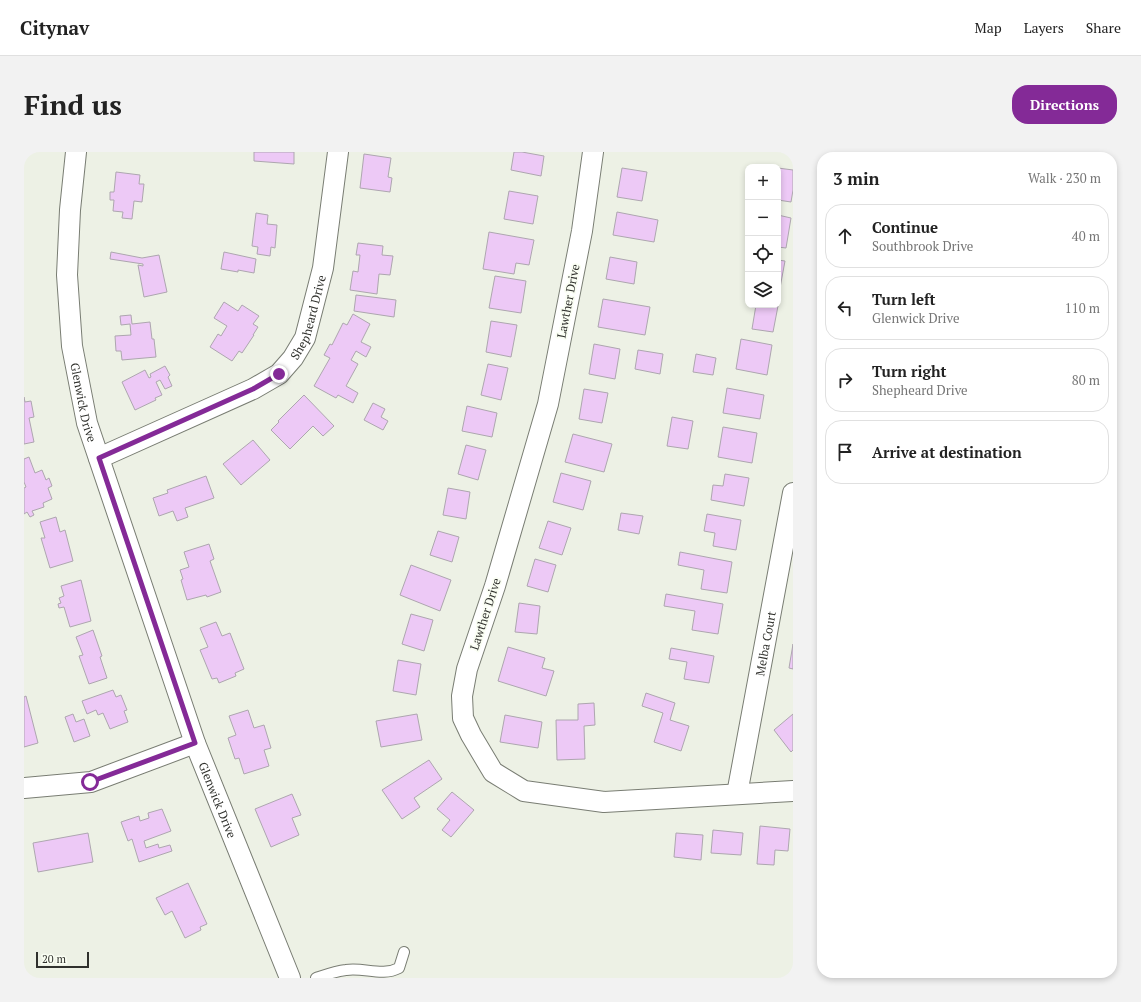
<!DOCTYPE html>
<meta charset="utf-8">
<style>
body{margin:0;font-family:"PT Serif",serif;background:#f2f2f2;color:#222}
.controls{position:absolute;right:12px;top:12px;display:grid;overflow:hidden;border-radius:8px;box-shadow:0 2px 6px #0003}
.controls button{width:36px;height:36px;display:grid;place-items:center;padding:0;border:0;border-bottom:1px solid #e0e0e0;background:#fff;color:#222;font:20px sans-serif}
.scale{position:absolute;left:12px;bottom:10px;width:53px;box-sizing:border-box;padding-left:4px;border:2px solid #30312d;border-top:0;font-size:11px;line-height:14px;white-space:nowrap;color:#30312d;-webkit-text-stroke:3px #fafef3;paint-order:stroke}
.stop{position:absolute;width:12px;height:12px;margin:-9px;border:3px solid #842a97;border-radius:50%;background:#fff}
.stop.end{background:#842a97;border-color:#fff;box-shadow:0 1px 4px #0008}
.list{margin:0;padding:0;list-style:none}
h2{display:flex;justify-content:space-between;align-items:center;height:52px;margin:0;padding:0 16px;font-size:17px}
h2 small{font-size:13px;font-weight:400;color:#767676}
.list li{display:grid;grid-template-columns:26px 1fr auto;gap:12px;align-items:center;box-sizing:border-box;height:64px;margin:0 8px 8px;padding:0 8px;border:1px solid #e0e0e0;border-radius:16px}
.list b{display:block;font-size:15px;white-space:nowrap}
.list p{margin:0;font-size:13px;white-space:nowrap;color:#767676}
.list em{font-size:13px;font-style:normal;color:#767676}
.icon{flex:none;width:22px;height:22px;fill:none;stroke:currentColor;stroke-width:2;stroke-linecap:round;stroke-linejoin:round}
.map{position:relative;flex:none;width:769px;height:826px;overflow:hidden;border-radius:16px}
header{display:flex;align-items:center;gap:24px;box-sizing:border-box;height:56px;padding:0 20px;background:#fff;border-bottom:1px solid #e0e0e0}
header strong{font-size:19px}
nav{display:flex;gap:22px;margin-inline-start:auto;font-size:14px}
.intro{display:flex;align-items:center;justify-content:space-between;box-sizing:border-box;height:96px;padding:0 24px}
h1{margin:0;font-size:28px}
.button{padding:10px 18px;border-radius:16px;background:#842a97;color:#fff;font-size:14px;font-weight:700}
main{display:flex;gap:24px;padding:0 24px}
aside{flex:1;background:#fff;border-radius:16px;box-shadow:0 2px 6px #0003}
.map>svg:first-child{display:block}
</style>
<header>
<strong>Citynav</strong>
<nav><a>Map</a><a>Layers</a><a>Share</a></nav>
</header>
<div class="intro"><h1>Find us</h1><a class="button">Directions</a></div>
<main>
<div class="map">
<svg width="769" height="826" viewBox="0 0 769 826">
<rect width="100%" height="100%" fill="#edf1e5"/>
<path fill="#edc9f6" stroke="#ada6af" d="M230,0H270V12L230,9Z
M490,0H498L520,4L517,24L487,18Z
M340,2L367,6L364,25L368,26L366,40L336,36Z
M598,16L623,20L618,49L593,45Z
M754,16L769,18V38L767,50L754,48Z
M92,20L116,23L115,32H120L118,50L110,49L108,67L98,66L99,60L89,59L90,48H86V40H90Z
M485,39L514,44L509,72L480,67Z
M593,60L634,68L630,90L589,83Z
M232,61L244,63L243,72L253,73L251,96L247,95L246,104L233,102L234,95L228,94Z
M754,63L767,66L762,96L754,95Z
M465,80L510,88L505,113L492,111L490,122L459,117Z
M334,91L359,94L358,103L369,104L366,123L355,122L353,142L326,138L329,119L334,120L336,103H332Z
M87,100L118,106L135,103L143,140L120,145L114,113L119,114V112L86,107Z
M200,100L232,107L230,121L214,118V120L197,117Z
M586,105L613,110L610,132L582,127Z
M754,108L761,109L756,136H754Z
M471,124L502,129L497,161L465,156Z
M332,143L372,148L370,165L330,159Z
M579,147L626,155L621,183L574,175Z
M200,150L214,159L218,153L235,164L229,172L234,175L229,183H230L218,201L215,199L208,209L186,195L194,182L197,184L203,174L190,166Z
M732,153L754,154L749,180L728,177Z
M329,162L346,172L337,190L347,195L342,205L332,199L327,208L334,212L322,234L334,241L329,251L314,243L312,246L290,234L306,206L300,203L306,192L308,193L319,171L323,173Z
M107,163L108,172L126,170L128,187H130L132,205L98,208L97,199H92L91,184L107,183L106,172L97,173L96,164Z
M467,169L493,173L487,205L462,200Z
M717,187L748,193L743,223L712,217Z
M570,192L596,197L591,227L565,222Z
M614,198L639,202L636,222L611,217Z
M672,202L692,206L689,223L669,220Z
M464,212L484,216L477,248L457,243Z
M141,214L146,223L144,225L148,234L141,237L136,228L132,230L138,243L131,246L132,248L111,258L98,230L121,218L125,226L127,225L126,222Z
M703,236L740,243L736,267L699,261Z
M560,237L584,241L578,271L555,267Z
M280,243L310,274L299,284L289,274L266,297L247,278L255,270L254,269Z
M0,245L1,250L7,249L10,265L5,266L10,290L0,292Z
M349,251L361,257L357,265L364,269L359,278L340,268Z
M443,254L473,261L468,285L438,279Z
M648,265L669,269L664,297L643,294Z
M699,275L733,281L728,311L694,305Z
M549,282L588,292L580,320L541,310Z
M229,288L246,308L217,333L199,312Z
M442,293L462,298L454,328L434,322Z
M5,305L11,321L18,318L22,328L25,326L28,334L24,336L28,347L19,351L20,355L8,359L10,363L6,365L3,360L0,362V336L2,335L0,330V307Z
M537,321L567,329L559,358L529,350Z
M701,322L725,326L720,354L687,348L689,333L699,334Z
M182,324L190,346L161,356L164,365L153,369L149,359L135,364L129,346L144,341L143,338Z
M424,336L446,340L442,367L419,363Z
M597,361L619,364L615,382L594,378Z
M683,362L717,368L712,398L689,394L691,381L680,379Z
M32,365L36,380L41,378L49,409L26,416L17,386H21L16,370Z
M524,369L547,376L538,403L515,396Z
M414,379L435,385L428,410L406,403Z
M185,392L190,407L186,409L197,440L183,445L182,443L163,448L157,428L159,427L156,418L165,415L160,400Z
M656,400L708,410L703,441L677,437L680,418L654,413Z
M511,407L532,413L524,440L503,434Z
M387,413L427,428L416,459L376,443Z
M57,428L67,469L46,475L40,455L35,456L34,452L37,451L35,446L40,444L37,434Z
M642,442L699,452L694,482L668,478L671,459L640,454Z
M495,451L516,454L513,482L491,480Z
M387,462L409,468L400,499L378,492Z
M192,470L198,484L206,481L220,517L211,521L212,524L195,531L193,526L188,527L176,498L184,495L176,476Z
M69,478L78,504L76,505L83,526L65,532L55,504L59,503L52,485Z
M769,492V517L765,516Z
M484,495L521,506L518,516L530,519L522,544L474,529Z
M647,496L690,504L685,531L660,527L663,510L645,507Z
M374,508L397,512L392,543L369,539Z
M89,538L92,545L97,543L103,558L100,559L104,570L86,577L79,561L74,563L72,558L63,562L58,549Z
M622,541L651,551L646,568L665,574L657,599L630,590L639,561L618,554Z
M2,544L14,591L0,595V545Z
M570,551L571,573L560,574L561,607L533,608L532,568H554V552Z
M224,558L230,576L240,573L247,596L240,598L245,614L220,622L215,606L211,607L204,586L212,583L205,564Z
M49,562L52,570L60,567L66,584L50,590L41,565Z
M393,562L398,588L357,595L352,569Z
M769,562V598L767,600L750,578Z
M481,563L518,570L514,596L476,590Z
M405,608L418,627L390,646L396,655L378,667L358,638Z
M428,640L450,658L427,685L418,678L426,668L413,657Z
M268,642L277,663L268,666L275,683L247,695L231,657Z
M138,657L147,679L120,689L122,696L134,692L135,696L146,693L148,699L115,710L108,687L104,689L97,670L115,664L116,669L125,666L124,661Z
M736,674L766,677L764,699L751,698L750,713L733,712Z
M689,678L719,681L717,703L687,701Z
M64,681L69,710L14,720L9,691Z
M652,681L679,683L677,708L650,705Z
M164,731L183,772L176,775L177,778L161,786L148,759L141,763L132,746Z"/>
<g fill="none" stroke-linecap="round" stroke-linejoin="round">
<defs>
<path id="lane" d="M292,826C301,823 312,819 322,818C340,815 358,825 375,816L380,800"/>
<g id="street">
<path id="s1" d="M52,0L46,58L43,123L48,194L63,271L171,591L266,826"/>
<path d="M569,0L558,79L524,252L471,434L443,517L438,544L439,566L447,583L469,620L500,639L580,650L769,639"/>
<path id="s2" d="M75,306L229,237L255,222L269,206L281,186L299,116L314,0"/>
<path d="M0,636L67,630L171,591"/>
<path id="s3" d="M713,642L769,341"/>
</g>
</defs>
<use href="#lane" stroke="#797d73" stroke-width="12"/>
<use href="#street" stroke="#797d73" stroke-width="22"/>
<use href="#lane" stroke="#fff" stroke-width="10"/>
<use href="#street" stroke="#fff" stroke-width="20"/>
</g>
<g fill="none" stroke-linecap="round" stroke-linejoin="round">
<path stroke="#842a97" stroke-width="5" d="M66,630L171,591L75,306L229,237L255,222"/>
</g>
<g text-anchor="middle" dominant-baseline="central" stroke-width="3.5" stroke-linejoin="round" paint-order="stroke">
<g font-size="12" fill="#30312d" stroke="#fafef3">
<text transform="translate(544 149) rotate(-79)">Lawther Drive</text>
<text stroke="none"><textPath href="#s2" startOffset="264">Shepheard Drive</textPath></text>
<text stroke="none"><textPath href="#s1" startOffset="252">Glenwick Drive</textPath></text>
<text transform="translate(461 462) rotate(-72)">Lawther Drive</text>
<text stroke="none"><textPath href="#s3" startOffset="153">Melba Court</textPath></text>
<text stroke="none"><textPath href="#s1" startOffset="672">Glenwick Drive</textPath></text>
</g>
</g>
</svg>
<div class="controls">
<button>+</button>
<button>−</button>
<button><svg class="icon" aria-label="locate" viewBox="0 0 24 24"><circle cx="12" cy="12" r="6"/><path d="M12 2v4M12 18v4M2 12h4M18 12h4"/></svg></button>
<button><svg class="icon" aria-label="layers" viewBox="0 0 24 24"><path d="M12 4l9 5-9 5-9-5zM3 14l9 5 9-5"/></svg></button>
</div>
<div class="scale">20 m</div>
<div class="stop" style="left:66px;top:630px"></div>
<div class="stop end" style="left:255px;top:222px"></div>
</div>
<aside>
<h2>3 min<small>Walk · 230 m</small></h2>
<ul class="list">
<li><svg class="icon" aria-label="ahead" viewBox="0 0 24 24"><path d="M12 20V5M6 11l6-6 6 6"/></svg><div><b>Continue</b><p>Southbrook Drive</p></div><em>40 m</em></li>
<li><svg class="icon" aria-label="left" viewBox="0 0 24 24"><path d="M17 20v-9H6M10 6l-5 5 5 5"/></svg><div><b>Turn left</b><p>Glenwick Drive</p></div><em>110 m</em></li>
<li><svg class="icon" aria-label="right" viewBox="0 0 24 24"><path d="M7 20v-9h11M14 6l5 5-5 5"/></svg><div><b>Turn right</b><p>Shepheard Drive</p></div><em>80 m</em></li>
<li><svg class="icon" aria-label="arrive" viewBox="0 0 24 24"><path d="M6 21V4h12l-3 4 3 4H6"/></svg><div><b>Arrive at destination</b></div></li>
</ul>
</aside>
</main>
